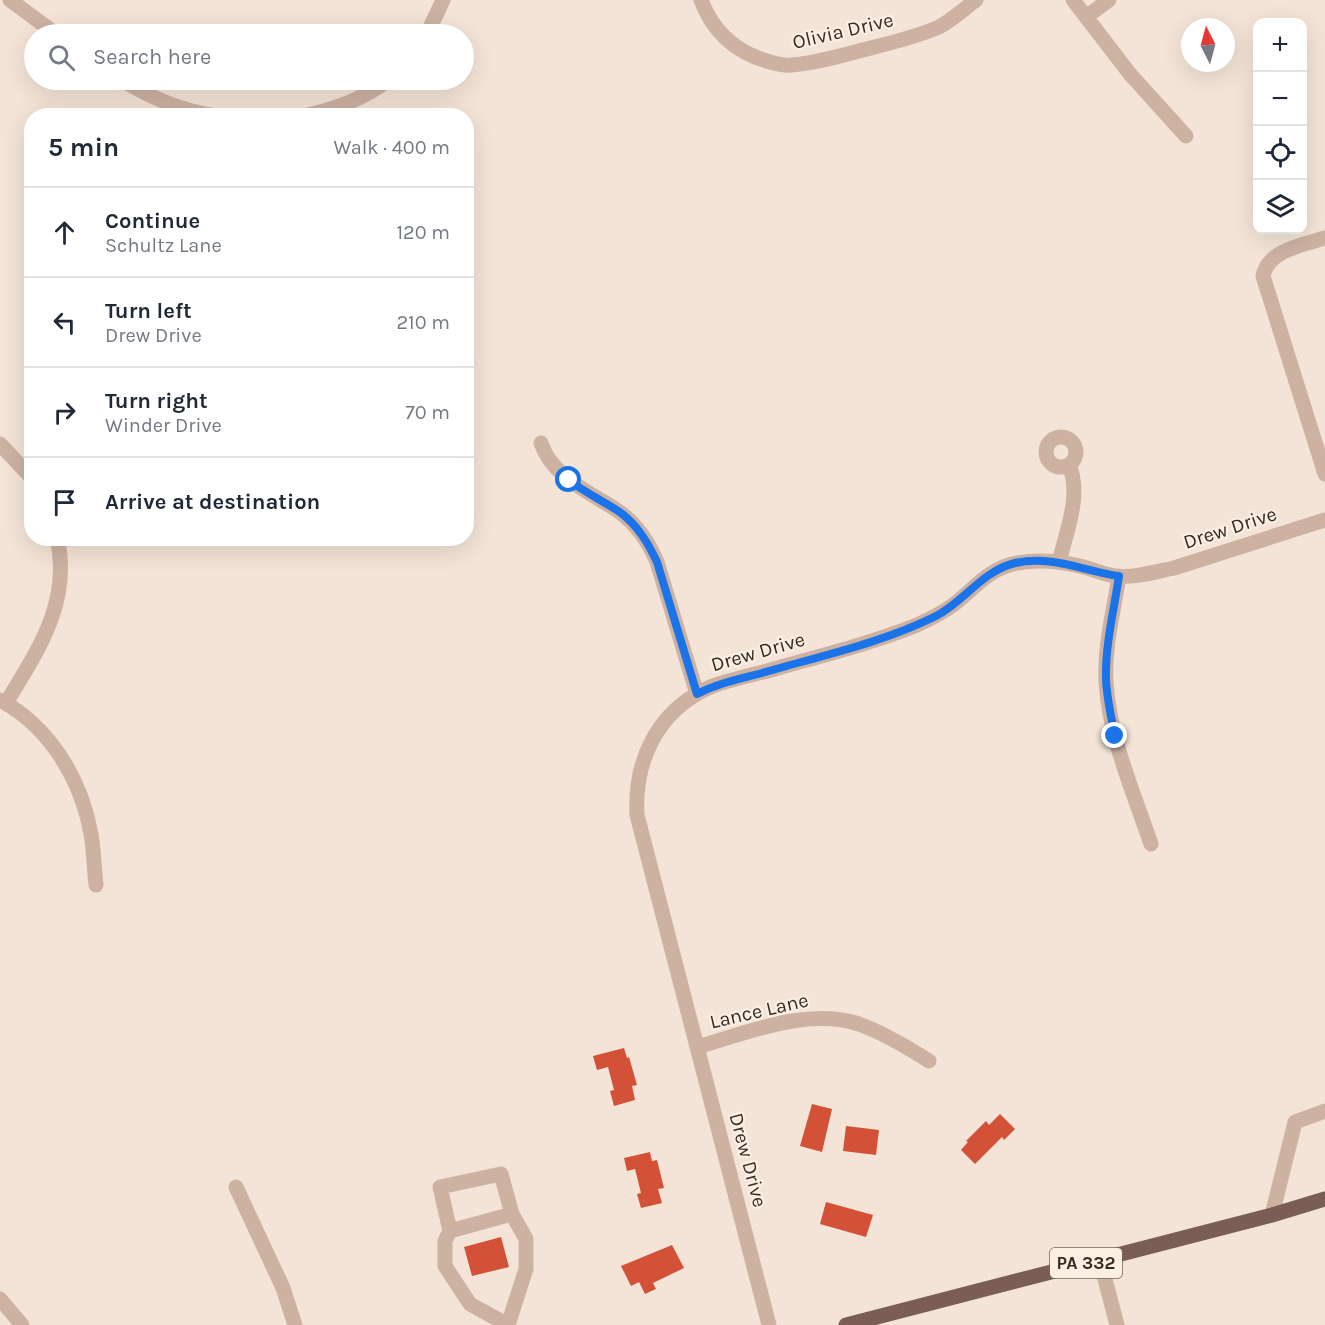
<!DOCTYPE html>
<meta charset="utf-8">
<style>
body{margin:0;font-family:Karla,sans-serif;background:#f6f6f7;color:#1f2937}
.controls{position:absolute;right:18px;top:18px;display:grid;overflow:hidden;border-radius:12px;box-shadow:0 6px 24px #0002}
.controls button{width:54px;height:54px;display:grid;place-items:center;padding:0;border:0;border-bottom:2px solid #e0e1e3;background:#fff;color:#1f2937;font:30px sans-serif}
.compass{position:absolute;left:1181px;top:18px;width:54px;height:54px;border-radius:50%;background:#fff;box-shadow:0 6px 24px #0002;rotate:354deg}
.stop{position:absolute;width:18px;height:18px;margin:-14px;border:4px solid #1a73e8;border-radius:50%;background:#fff}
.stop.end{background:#1a73e8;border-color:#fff;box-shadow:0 2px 6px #0008}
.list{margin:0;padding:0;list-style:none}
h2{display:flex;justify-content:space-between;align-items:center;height:78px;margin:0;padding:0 24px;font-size:26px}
h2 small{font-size:20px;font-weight:400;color:#747a83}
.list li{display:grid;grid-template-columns:39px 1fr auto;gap:18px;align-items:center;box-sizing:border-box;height:90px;padding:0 24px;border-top:2px solid #e0e1e3}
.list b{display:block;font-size:22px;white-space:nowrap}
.list p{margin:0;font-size:20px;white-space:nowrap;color:#747a83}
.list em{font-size:20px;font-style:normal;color:#747a83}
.icon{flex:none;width:33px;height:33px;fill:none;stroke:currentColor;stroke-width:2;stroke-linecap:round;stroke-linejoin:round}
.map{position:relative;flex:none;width:1325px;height:1325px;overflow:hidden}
.search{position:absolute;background:#fff;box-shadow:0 6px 24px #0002;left:24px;top:24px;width:450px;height:66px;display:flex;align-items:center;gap:15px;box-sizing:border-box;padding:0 21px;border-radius:33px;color:#747a83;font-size:22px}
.panel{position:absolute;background:#fff;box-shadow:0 6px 24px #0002;left:24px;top:108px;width:450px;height:438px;border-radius:24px}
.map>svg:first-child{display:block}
</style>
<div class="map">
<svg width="1325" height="1325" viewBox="0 0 1325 1325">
<rect width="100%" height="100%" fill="#f4e4d7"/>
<path fill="#d25137" d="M624,1048L627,1058L629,1057L637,1085L632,1086L635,1100L614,1106L610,1091L614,1090L608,1067L597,1070L593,1056Z
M812,1104L832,1109L822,1152L800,1146Z
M1000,1114L1015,1129L1004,1140L1002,1137L975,1164L961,1150L968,1142L966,1141L986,1121L989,1125Z
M846,1126L879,1130L876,1155L843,1151Z
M650,1152L652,1161L657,1160L664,1188L658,1189L662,1203L641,1208L637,1194L641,1193L635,1169L627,1171L624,1158Z
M826,1202L873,1215L866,1237L820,1224Z
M501,1237L509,1267L472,1276L464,1247Z
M672,1245L684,1268L653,1283L656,1289L645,1294L639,1282L631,1286L621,1266Z"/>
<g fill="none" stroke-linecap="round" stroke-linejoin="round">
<path stroke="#cdb2a2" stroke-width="15" d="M10,0L56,34
M701,0C713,32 737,53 770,62C777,64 784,66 792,65C815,63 837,57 859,51C886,44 914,38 939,27C952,20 964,9 976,0
M1073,0L1130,74L1186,136
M1086,17L1109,0
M427,34L443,0
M122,80C151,98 182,111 217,116
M303,116C335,109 362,100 388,80
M1325,238C1303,245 1268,250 1263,276L1325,474
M1046 452a15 15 0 1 1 30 0a15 15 0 1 1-30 0Z
M541,443C553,479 593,493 621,513C638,526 649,543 657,562L697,694
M0,444L32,478
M1059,562C1066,533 1082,494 1069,465
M1119,576C1114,610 1104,646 1106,681C1109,737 1133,791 1151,844
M0,700C50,727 81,779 91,834C94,851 94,868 96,885
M6,703C37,652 72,602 57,538
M697,1047C747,1033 807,1007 859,1024C884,1033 907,1047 929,1061
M501,1174L512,1214L526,1239V1269L508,1325L470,1304L445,1266V1241L450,1231L440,1187Z
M236,1187L283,1288L295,1325
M1272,1215L1295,1122L1325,1111
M450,1231L512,1214
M1100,1260L1117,1325
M0,1299L22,1325
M769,1325L637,815C634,761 657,712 708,688C729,679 755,675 778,668C824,655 872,643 917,625C930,619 942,613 953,605C974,589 989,568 1017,563C1038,559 1059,561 1080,566C1092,569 1103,574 1115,576C1134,578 1155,572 1174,568L1325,520"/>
<path stroke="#7a5e55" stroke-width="15" d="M846,1325L1272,1215L1325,1199"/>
</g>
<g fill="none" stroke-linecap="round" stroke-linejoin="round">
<path stroke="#1a73e8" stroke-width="8" d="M569,480C585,493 604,501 621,513C638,526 648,543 657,562L697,694C718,683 740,679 762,673C820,656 882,643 936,616C965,601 982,571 1015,563C1052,555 1084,571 1119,576C1114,610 1105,645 1106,680C1107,699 1111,717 1115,736"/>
</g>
<g text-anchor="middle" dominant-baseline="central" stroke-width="4.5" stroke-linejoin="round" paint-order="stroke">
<rect fill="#fbefe4" stroke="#72655e" stroke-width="1.5" x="1050" y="1248" width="72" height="30" rx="4.5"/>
<g font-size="18" font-weight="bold" fill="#372a25">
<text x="1086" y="1263">PA 332</text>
</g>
<g font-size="20" fill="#372a25" stroke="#fbefe4">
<text transform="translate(843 31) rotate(-13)">Olivia Drive</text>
<text transform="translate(1230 528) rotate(-18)">Drew Drive</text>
<text transform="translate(758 652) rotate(-16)">Drew Drive</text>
<text transform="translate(759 1011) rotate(-13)">Lance Lane</text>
<text transform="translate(748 1160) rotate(75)">Drew Drive</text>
</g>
</g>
</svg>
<div class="controls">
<button>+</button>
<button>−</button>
<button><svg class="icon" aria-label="locate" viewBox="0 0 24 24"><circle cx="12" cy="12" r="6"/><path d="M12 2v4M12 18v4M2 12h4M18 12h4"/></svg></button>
<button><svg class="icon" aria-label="layers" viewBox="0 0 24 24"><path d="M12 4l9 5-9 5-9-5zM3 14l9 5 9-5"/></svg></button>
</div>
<svg class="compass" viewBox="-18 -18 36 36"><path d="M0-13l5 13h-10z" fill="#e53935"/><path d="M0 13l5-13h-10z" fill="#747a83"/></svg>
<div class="stop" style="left:569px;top:480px"></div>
<div class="stop end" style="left:1115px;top:736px"></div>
<div class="search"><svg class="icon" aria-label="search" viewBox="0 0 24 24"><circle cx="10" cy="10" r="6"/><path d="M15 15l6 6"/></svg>Search here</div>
<section class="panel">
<h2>5 min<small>Walk · 400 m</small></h2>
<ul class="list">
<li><svg class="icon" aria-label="ahead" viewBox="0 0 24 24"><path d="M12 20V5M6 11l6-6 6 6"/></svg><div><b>Continue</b><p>Schultz Lane</p></div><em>120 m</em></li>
<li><svg class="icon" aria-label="left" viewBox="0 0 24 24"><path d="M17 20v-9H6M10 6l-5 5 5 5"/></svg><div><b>Turn left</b><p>Drew Drive</p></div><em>210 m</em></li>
<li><svg class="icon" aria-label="right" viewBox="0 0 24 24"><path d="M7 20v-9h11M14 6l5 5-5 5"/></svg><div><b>Turn right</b><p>Winder Drive</p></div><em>70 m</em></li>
<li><svg class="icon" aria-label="arrive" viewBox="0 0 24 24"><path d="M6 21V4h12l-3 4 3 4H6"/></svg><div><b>Arrive at destination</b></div></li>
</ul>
</section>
</div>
